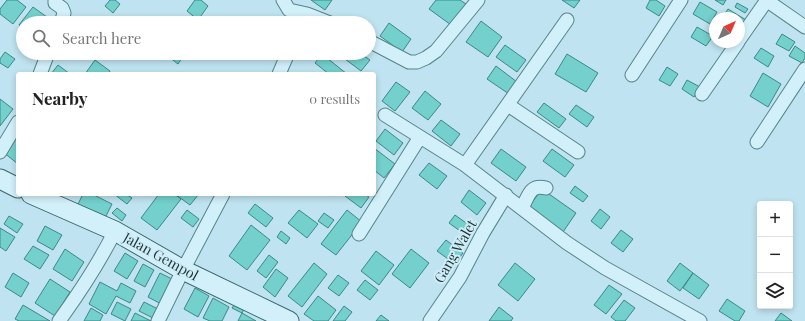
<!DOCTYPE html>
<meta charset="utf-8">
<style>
body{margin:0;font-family:"Playfair Display",serif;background:#f6f6f6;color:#222}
.controls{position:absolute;right:12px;bottom:12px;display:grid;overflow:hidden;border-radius:4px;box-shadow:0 2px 6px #0003}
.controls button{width:36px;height:36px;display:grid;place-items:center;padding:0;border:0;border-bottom:1px solid #e0e0e0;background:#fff;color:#222;font:20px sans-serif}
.compass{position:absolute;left:709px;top:12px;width:36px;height:36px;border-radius:50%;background:#fff;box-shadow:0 2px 6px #0003;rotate:44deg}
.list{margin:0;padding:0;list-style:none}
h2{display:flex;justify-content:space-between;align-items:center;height:52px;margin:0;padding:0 16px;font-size:17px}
h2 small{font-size:13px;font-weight:400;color:#767676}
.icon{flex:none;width:22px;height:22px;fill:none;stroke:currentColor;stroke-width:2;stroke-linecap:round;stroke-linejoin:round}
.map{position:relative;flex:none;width:805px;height:321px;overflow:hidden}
.search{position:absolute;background:#fff;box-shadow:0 2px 6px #0003;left:16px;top:16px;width:360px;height:44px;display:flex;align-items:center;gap:10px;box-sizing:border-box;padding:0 14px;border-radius:22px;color:#767676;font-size:15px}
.panel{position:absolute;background:#fff;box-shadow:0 2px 6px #0003;left:16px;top:72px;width:360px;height:124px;border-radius:4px}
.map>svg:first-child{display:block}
</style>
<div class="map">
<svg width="805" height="321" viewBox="0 0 805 321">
<rect width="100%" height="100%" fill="#bfe3f0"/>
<path fill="#73d0cd" stroke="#3b8986" d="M7,0H17L26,7L13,24L0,14V9Z
M110,0H115L120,4L113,13L105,6Z
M195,0H201L208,6L198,20L187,11Z
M311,0H332L325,10Z
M436,0H460L469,6L454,27L429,9Z
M562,0H580L574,8Z
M650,0H656L665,6L659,16L646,8Z
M715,0H726L723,5Z
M700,2L717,12L710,24L693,14Z
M737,3L748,9L745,13L735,7Z
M33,7L51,20L49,23H23V29L19,25Z
M728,9L746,20L739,31V18H722Z
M100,19L106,23H97Z
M481,21L502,37L488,57L466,42Z
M389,23L411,39L402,52L380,36Z
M697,27L713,36L706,46L691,37Z
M782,34L795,42L789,51L776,44Z
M505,45L526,60L517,72L496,57Z
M795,46L805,53V58L802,63L789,56Z
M761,48L774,56L768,67L754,58Z
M5,52L15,59L8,68L0,63V59Z
M164,53H182L184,55L178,64Z
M322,53H333L329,59Z
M350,53H360L370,60L361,71L345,59Z
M322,54L347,74H329L315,63Z
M567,54L598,73L586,92L555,74Z
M95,60L110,71L108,74H85Z
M58,65L70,74H51Z
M496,66L517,82L509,94L487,79Z
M667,67L678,74L670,86L659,80Z
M763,73L781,84L768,107L750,96Z
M687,80L700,87L694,97L682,89Z
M396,82L410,92L395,111L382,101Z
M425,91L441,104L428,120L412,108Z
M0,99L13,109L0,126Z
M544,103L566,119L559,128L537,112Z
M576,105L594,117L587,127L569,114Z
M441,120L460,134L451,146L432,131Z
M385,129L403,143L394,155L376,141Z
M18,132V164L3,152Z
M374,148L395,164L384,178L374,170Z
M501,149L526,167L516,181L491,163Z
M552,149L574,165L565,177L543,161Z
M429,163L447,176L437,189L419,175Z
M575,186L588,196L583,202L570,193Z
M542,189L576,213L563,232L528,208Z
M469,190L486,203L477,215L461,202Z
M83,194H92L112,204L104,220L77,206Z
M114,194H126L132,198L127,204Z
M159,194H174L181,199L157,230L141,218Z
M175,194H199L190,205Z
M346,194H364L369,197L361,208L345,196Z
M255,204L273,218L266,227L248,213Z
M117,208L126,215L122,221L112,213Z
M600,209L610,217L601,229L591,221Z
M187,210L199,219L193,227L181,218Z
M299,210L318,224L307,238L288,223Z
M347,210L362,222L336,255L321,244Z
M324,213L334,220L328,228L318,221Z
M455,215L473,228L467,236L449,223Z
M9,216L23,224L17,233L4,224Z
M251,225L270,240L247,270L229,256Z
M45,226L62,235L53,250L37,241Z
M0,228L15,237L6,251L0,247Z
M621,230L633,239L623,252L611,243Z
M281,231L290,238L286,244L277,237Z
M446,240L463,253L455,264L437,251Z
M33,246L49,255L40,269L24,259Z
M65,249L84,262L72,281L53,269Z
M411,249L429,263L410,288L392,274Z
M376,251L394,265L379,285L361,271Z
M125,253L138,261L127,279L114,271Z
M269,255L278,262L266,278L257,271Z
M314,263L327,274L302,307L288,296Z
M515,263L535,279L518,301L498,285Z
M680,263L693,273L680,291L667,281Z
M143,264L154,270L145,287L134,281Z
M276,269L288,278L275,297L263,287Z
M13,273L29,283L21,297L5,287Z
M160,273L176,281L163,305L148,297Z
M693,273L709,285L699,299L683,288Z
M338,275L349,283L339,296L328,288Z
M50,279L70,292L55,316L35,303Z
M365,280L378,290L370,300L357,290Z
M100,282L117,291L121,283L136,291L130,303L116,296L106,314L89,304Z
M609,285L622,294L606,314L594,305Z
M195,288L209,296L198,317L184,309Z
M318,296L336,310L328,321H314L304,314Z
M213,298L229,307L222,321H210L203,318Z
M727,299L745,311L739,321H735L719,311Z
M624,300L635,308L625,321H616L611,317Z
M117,302L131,309L125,321L111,314Z
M144,302L160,310L155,319L139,311Z
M236,302L245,307L242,313L232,308Z
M23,305L50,321H19L15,319Z
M344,306L352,312L345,321H333Z
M499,307L513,318L511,321H489Z
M91,308L103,315L100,321H84Z
M135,313L151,321H131Z
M242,313L256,321H238Z
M781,313L792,321H775Z
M381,315L389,321H376Z"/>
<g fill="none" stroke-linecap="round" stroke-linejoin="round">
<defs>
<path id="minor" d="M55,0V3L62,8L64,13L61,23
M283,0L289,10L307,14L330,23
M766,0L805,27
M739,40L767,0
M369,41L409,62H417L426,58L436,51L478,0
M40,74L48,53
M279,74L288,53
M632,75L681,0
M702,94L738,42
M508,105L578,152
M385,115L465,165L567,243L605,268L700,321
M757,142L805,69
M0,152L18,122
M465,165L567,20
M522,208C529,195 530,184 546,188
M359,234L420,137
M59,321C80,292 99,263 115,231
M158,321L183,270L223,194
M430,321L460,277L483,233L506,195"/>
<path id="secondary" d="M0,179L18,188
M31,194L115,231L183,270L289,321"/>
</defs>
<use href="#minor" stroke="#568489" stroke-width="15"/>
<use href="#secondary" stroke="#3a686b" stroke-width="21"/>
<use href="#minor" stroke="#d2f0fa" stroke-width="13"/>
<use href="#secondary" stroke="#d2f0fa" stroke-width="19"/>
</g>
<g text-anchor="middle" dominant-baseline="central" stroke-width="4" stroke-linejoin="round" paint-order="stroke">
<g font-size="14" fill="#1c3738" stroke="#cfecf7">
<text transform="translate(455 251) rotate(-60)">Gang Walet</text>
<text transform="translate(161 256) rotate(29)">Jalan Gempol</text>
</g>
</g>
</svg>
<div class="controls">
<button>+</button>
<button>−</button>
<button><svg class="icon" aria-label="layers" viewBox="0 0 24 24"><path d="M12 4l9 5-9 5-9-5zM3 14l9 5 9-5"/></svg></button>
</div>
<svg class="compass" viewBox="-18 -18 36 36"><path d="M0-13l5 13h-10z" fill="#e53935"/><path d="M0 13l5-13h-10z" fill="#767676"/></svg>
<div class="search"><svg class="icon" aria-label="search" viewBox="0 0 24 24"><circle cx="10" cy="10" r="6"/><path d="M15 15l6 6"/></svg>Search here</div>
<section class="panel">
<h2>Nearby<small>0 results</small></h2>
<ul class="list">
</ul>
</section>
</div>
